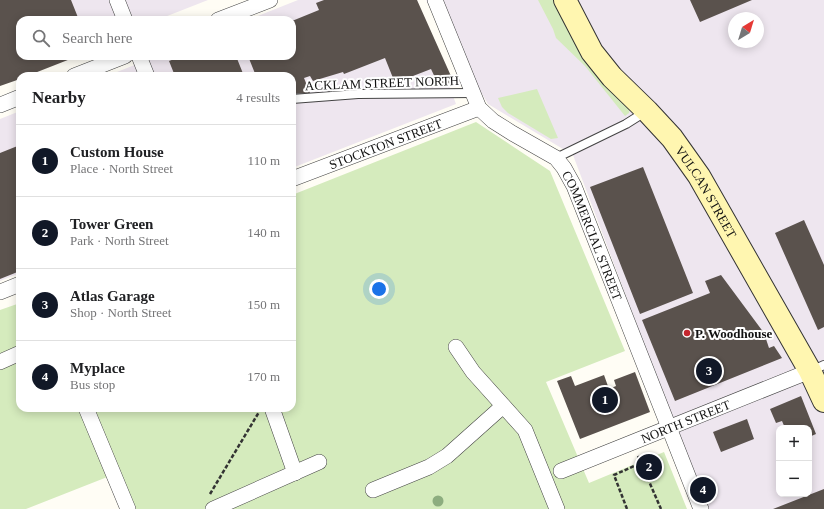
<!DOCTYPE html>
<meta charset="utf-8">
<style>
body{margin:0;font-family:"Times New Roman",serif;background:#f6f6f6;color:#202124}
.controls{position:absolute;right:12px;bottom:12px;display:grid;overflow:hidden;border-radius:8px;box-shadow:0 2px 10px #0003}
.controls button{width:36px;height:36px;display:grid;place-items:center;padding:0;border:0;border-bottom:1px solid #e0e0e0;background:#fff;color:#202124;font:20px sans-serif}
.compass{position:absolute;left:728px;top:12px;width:36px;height:36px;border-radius:50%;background:#fff;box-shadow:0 2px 10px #0003;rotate:38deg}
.you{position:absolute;left:379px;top:289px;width:14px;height:14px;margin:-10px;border:3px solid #fff;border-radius:50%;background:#1a73e8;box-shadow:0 0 0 6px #1a73e833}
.badge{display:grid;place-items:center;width:26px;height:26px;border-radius:50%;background:#111827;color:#fff;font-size:13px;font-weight:700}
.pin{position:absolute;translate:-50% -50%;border:2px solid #fff;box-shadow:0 1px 4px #0006}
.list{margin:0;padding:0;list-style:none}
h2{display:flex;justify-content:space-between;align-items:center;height:52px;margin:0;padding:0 16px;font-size:17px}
h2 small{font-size:13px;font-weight:400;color:#757577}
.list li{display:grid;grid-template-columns:26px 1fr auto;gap:12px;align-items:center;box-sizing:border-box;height:72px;padding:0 16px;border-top:1px solid #e0e0e0}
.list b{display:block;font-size:15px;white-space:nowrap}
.list p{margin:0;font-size:13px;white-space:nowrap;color:#757577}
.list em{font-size:13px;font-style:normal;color:#757577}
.icon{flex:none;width:22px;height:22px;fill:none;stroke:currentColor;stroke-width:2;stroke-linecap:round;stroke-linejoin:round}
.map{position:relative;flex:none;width:824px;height:509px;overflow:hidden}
.search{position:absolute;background:#fff;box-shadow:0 2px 10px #0003;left:16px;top:16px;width:280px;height:44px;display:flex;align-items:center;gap:10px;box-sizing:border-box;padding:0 14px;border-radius:12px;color:#757577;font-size:15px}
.panel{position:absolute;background:#fff;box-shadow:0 2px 10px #0003;left:16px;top:72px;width:280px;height:340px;border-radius:12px}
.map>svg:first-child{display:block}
</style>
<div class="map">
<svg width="824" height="509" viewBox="0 0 824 509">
<rect width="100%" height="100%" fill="#fffdf5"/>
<path fill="#eee6ef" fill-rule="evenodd" d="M0,0H208L157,20H20V56L0,81Z
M298,0H417L456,104L292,168V76H107L157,56H292V20H248Z
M426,0H824V509H706L573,155L488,104ZM734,18H758V42H734ZM779,428H809V494H779Z
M20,111V273L0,281V119Z"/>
<path fill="#d5ebbd" d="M538,0H554L588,65L630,108L629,113L625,116L585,66L556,38L553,29Z
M537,89L558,138L551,139L508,113L502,107L498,98Z
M476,122L550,171L625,351L546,382L589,483L664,452L687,509H135L120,472L26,509H0V310L20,303V408H292V195Z"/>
<path fill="#5a524d" d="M0,0H71L79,20H20V56H78L27,76H20V79L0,86Z
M324,0H417L455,85L439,86L431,69L395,83L385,58L344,74L343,72L313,81L310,76L304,78L310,93L292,94V76H256L248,56H292V21L319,10L316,3Z
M690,0H752L700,22Z
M182,56H236L244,76H175L169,61Z
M20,145V271L0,279V153Z
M643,167L693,293L640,314L590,187Z
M804,220L824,265V327L818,330L775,233Z
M721,275L764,333L769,348L774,346L782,358L675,401L642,320L710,293L705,281Z
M635,372L650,412L580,439L557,381L571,376L575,386L604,375L609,389L616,386L614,380Z
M801,396L816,434L809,437V428H785L782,421L776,423L770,409Z
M747,419L754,439L721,452L713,432Z
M824,489V509H773Z"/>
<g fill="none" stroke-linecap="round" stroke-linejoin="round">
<defs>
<path id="lane" d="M292,99L358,94L473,93
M556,158L626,124L645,112
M811,371L824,365"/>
<g id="street">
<path d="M117,0L125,20"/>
<path id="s1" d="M435,0L479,108L493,121L512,133L556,158L564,168L574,186L701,509"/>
<path d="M218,20L270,0"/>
<path d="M139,56L147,76"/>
<path d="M74,76L125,56"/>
<path d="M0,105L20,97"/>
<path id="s2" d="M292,179L479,108"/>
<path d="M0,292L20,284"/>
<path d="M456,347L473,372L525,430L557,509"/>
<path d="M0,362L20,353"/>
<path d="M86,408L128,509"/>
<path d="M272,408L295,473"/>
<path id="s3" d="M561,471L810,371"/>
<path d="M373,490L429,467L447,456L503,406"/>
<path d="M213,509L319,462"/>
</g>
<g id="secondary">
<path id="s4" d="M565,0L592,52L612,77L647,111L672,138L699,176L810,371L824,401"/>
</g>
</defs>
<use href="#lane" stroke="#444" stroke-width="10"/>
<use href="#street" stroke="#444" stroke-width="16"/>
<use href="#secondary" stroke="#333" stroke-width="24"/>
<path stroke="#333" stroke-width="2.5" stroke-dasharray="4 2" stroke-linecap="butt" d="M638,456L661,509
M210,494L259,412
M627,509L614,475L641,463"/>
<use href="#lane" stroke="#fff" stroke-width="8"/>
<use href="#street" stroke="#fff" stroke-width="15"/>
<use href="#secondary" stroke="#fff6b0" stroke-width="22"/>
</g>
<circle fill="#8dad7f" cx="438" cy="501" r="5.5"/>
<circle fill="#c4262e" stroke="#fff" stroke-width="1.5" cx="687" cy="333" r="4"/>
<g text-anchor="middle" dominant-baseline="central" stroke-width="4" stroke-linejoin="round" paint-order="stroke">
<g font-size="13" fill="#111" stroke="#fff">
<text transform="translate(382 83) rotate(-2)">ACKLAM STREET NORTH</text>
<text stroke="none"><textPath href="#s2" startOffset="100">STOCKTON STREET</textPath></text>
<text stroke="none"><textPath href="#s4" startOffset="240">VULCAN STREET</textPath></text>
<text stroke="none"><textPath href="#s1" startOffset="295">COMMERCIAL STREET</textPath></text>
<text stroke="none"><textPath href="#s3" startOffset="134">NORTH STREET</textPath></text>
</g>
<g font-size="13" font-weight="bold" fill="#111" stroke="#fff" text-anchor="start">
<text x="695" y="333">P. Woodhouse</text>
</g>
</g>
</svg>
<div class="controls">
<button>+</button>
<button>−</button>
</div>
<svg class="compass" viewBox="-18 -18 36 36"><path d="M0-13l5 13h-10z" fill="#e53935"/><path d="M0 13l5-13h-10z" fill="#757577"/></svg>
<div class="you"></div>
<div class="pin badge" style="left:605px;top:400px">1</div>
<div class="pin badge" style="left:649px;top:467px">2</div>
<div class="pin badge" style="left:709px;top:371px">3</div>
<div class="pin badge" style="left:703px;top:490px">4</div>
<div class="search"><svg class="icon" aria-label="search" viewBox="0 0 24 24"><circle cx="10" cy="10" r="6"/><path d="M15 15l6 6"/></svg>Search here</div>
<section class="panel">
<h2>Nearby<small>4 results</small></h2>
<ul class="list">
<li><span class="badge">1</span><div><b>Custom House</b><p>Place · North Street</p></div><em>110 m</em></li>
<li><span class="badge">2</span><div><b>Tower Green</b><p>Park · North Street</p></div><em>140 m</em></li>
<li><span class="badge">3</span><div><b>Atlas Garage</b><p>Shop · North Street</p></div><em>150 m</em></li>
<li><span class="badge">4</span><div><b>Myplace</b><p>Bus stop</p></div><em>170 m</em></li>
</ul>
</section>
</div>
